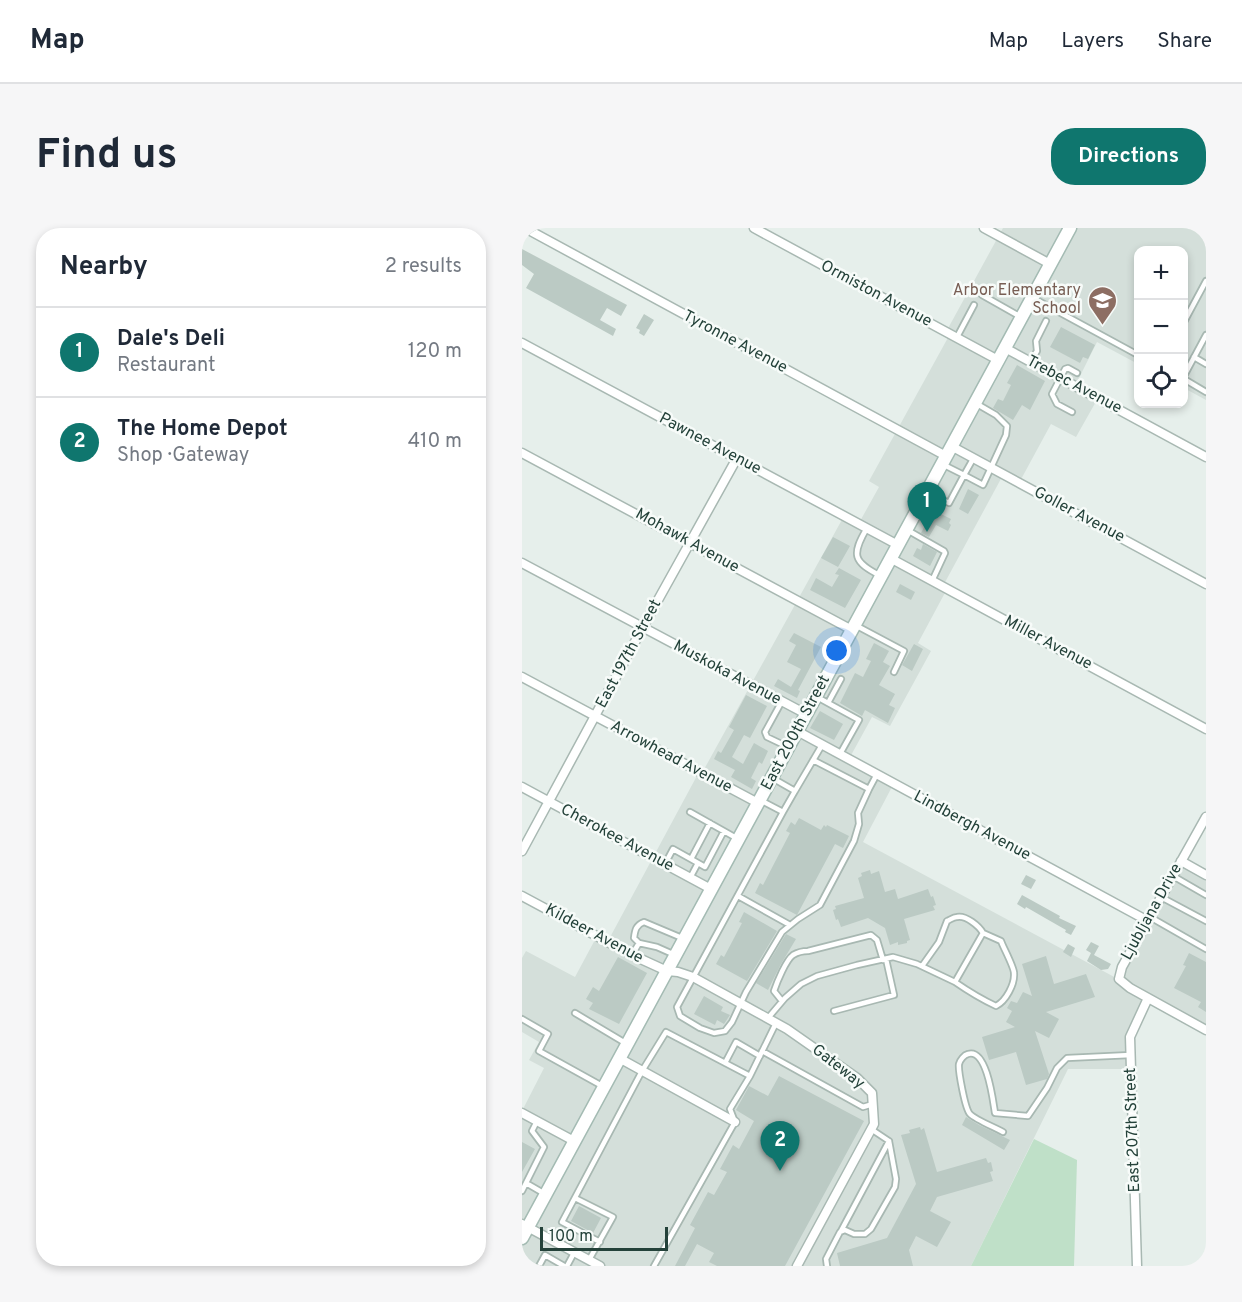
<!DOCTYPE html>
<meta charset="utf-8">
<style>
body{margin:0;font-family:Overpass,sans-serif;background:#f6f6f7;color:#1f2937}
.controls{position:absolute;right:18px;top:18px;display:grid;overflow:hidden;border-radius:12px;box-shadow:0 3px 9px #0003}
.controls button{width:54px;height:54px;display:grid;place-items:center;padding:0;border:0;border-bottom:2px solid #e0e1e3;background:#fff;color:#1f2937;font:30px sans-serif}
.scale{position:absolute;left:18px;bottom:15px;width:128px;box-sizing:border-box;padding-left:6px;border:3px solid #24423a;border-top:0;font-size:16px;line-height:21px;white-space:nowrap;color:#24423a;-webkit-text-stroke:4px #f7fbf9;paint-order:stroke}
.you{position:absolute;left:315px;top:423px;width:21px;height:21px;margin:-15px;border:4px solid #fff;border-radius:50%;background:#1a73e8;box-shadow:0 0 0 9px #1a73e833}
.badge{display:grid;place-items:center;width:39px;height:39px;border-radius:50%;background:#0f766e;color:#fff;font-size:20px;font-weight:700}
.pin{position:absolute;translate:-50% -50px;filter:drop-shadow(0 2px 3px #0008)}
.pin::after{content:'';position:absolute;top:32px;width:21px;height:18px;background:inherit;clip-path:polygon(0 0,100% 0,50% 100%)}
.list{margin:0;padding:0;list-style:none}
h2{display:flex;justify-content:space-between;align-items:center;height:78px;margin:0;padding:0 24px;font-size:26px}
h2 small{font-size:20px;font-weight:400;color:#747a83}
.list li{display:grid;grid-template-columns:39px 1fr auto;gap:18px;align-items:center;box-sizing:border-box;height:90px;padding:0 24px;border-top:2px solid #e0e1e3}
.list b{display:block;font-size:22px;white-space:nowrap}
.list p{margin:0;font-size:20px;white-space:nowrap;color:#747a83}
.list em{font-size:20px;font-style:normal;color:#747a83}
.icon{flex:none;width:33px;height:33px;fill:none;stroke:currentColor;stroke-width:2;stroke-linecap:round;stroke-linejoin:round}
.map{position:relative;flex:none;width:684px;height:1038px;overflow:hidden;border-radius:24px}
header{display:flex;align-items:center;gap:36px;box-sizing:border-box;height:84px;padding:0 30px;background:#fff;border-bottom:2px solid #e0e1e3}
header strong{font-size:28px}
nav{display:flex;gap:33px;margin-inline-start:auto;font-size:21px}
.intro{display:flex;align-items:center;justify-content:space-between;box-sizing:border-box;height:144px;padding:0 36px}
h1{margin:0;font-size:42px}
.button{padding:15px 27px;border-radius:24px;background:#0f766e;color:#fff;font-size:21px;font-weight:700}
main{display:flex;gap:36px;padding:0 36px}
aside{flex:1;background:#fff;border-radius:24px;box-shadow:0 3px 9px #0003}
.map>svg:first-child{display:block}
</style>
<header>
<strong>Map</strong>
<nav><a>Map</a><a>Layers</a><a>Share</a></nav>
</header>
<div class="intro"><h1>Find us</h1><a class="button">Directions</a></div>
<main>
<aside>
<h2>Nearby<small>2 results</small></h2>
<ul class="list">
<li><span class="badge">1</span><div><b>Dale's Deli</b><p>Restaurant</p></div><em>120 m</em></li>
<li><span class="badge">2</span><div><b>The Home Depot</b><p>Shop · Gateway</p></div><em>410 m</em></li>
</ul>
</aside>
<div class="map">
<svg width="684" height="1038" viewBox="0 0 684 1038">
<rect width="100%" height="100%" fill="#e6efeb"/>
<path fill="#d4dfda" d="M481,0H548L507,77L512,80L555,0H684V172L662,160V22H616V136L575,114L553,158L576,170L554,209L529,196L497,255L481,247L421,358L425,361L396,415L409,423L368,498L350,489L327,531L372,555L341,614L596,751L659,633L684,647V802L626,770L608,809L609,841H546L449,1038H0V883L22,840L7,832L17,814L0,804V730L4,723L53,749L75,708L86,713L177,544L180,545L322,288L337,295L357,259L347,253L428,106L424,104Z"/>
<path fill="#bfe0c8" d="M512,911L555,932L552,1038H449Z"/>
<path fill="#bbcac4" d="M0,21L105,77L99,88L85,80L78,92L94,101L91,108L4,60L12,46L0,37Z
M122,86L132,92L122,108L117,105L118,102L114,100Z
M539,99L573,117L566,131L561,129L558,135L528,119Z
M495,137L523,153L508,182L500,177L491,192L471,180L476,171L481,173L489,157L485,155Z
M446,261L457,267L446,286L437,281Z
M411,282L429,291L427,295L429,297L426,303L414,297L407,309L399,305Z
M311,309L328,318L316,339L299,330Z
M401,316L415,324L408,338L391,328L395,320L399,322Z
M317,340L339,352L323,380L288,362L294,350L310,359L317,347L313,346Z
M378,356L393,364L389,372L374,364Z
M272,405L299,419L276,462L278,463L275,470L252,458L256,451L269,459L279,441L265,434L274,417L267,413Z
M352,415L367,423L361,434L368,438L357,457L373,466L367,477L373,480L366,495L343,482L340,488L318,475L333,445L341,449L349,433L344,431Z
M392,416L401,421L390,443L380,437Z
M224,467L245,478L228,510L222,507L210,529L221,536L232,515L246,523L240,536L237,534L229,550L234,553L230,561L209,549L213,542L192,531L196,523L199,525L212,502L207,499Z
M298,483L321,496L312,512L288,500Z
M277,590L299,602L302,597L304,599L305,597L327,608L321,620L313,616L275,687L233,665L238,655L241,657L268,605L264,603L269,594L273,597Z
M348,642L349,646L357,643L363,664L373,661L376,671L406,661L409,669L411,668L414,677L411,678L413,682L382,691L388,712L385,713V715L376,717V714L368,717L363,700L346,690L319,699L316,691L314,692L311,682L314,681L313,678L342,670L336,650L340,648L339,645Z
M504,647L514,652L509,661L499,656Z
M500,667L538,688L537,690L554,698L549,707L543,704L544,702L523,690L504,679L503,681L495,676Z
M222,684L255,703L225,753L194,736L199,727L202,729L220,695L217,694Z
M264,706L274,711L259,736L246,762L234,755Z
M569,714L577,718L572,727L589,736L586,741L579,742L565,733L569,725L564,722Z
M546,716L553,720L549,729L541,724Z
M667,725L684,734V784L676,779L679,774L652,760L664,738L661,737Z
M524,728L532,756L564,746L573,769L524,784L537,791L527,810L513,803L527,846L525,851L504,857L494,824L467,832L460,809L493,799L484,794L490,783L485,780L489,773L495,775L501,764L510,768L500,736Z
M96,729L125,745L97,796L67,781L71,775L64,771L71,759L77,763Z
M182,768L201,779L199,783L208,787L202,796L195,792L193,797L172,786Z
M257,848L342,893L263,1038H195L187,1034L192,1025L175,1016L163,1038H153L173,1000L168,997L186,964L192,967L205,944L198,941L211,917L217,921L232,893L214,882L226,860L227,858L246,868Z
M444,889L457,897L488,912L482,922L440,897Z
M398,899L399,902L402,900L415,944L464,930L466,935L469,934L471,943L468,944L471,953L415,969L408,983L429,994L415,1019L394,1008L387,1022L391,1038H318L315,1025L365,1010L394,956L379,907L388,905L387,902Z
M0,914L13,921L0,944Z
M57,978L79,990L71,1005L49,993Z"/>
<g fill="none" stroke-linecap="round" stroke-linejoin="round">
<defs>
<path id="lane" d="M460,67L499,89
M511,70L616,127
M662,94L684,53
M435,109L452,77
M672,129L684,136
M508,134L515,123L514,113L524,93
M662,148L684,107
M662,151L684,164
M550,184L535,176L530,166L543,141L546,140L555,145
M451,231L442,247L461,257L484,207L485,198L474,187L455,176
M407,265L427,275L442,247L420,236
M345,300C329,327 331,334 359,348
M387,303L422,323L423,325L410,353
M335,398L382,423L372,444
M295,469L337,492L318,526
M260,473L243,504L245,509L266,519
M306,475L319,451
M291,532L347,561L355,546
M252,551L273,563L261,584
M273,563L300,517
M240,573L261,584L155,779L158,788L178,800L192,805L203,803L210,794L224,764L260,704L276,691L298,677L332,613L337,596L336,585L347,561
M168,584L216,611
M169,631L188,595
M176,635L183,639L202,603
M143,636L151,621L176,635L168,650
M651,648L684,667
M216,668L268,697
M639,669L684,693
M628,689L684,721
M117,715L112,710C113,702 114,697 122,694L160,710
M110,727L117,715L135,719L153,727
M400,738L417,714L425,693C428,692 431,689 435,689C444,687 457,698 461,705
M260,773L252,763C255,754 264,732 271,727C276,724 281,723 286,723L349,707L355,712L361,732
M312,783L372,767L364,731
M53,785L105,816
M246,790L263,770L279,756L295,748L335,737L371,729L395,736L433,754L461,705L479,713C481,719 492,739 492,745C493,756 484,773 474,778C459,771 446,763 433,754
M0,791L26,806L17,823L82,859
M240,823L341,879L351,876
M203,835L214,814L238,828
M481,904C472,899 454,892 448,886C443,881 436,842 437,836C438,832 442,827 446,826C465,820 471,873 473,885L506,888L525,860L535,840L545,830L609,827
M4,955L23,966
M0,963L22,919L10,903L15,893
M53,970L91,989L67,1032
M319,1003L367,913
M78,1014L40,994L120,843L144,804L228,848
M17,1038L23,1027L42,1038
M45,1038L52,1025
M132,1038L213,894L208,881L228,848L254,795
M305,1038L304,1031L318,1004L323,1002L332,1006H343L349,1001L373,959L374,951L367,913L349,901"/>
<path id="street" d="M3,0L424,228
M232,0L476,132
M462,0L528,36
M0,115L376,317
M483,120L684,229
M429,218L684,356
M0,225L330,402
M368,330L684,501
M0,335L284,486
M0,449L236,575
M275,503L626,693
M0,559L189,661
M684,589L600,739L597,751L608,760L684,802
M0,623L121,399L215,230
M659,633L684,647
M0,668L110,727L145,743L156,744L171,749L265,801L335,850L350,865L352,896L275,1038
M97,830L213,894
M0,885L52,913
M0,996L78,1038
M615,1038L608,809L626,770"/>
<path id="secondary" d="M0,1010L548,0"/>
</defs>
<use href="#lane" stroke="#a8b8b2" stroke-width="8"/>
<use href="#street" stroke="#a8b8b2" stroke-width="11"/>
<use href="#secondary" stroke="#a4bbb3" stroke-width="15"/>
<use href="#lane" stroke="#fff" stroke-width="4.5"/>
<use href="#street" stroke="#fff" stroke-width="8"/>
<use href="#secondary" stroke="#fff" stroke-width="12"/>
</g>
<defs>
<symbol id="school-pin" viewBox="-11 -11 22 30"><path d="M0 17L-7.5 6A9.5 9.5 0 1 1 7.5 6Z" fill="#8d6e63" stroke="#f7fbf9"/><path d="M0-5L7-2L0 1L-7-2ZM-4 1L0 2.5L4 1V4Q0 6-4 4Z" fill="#fff"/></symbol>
</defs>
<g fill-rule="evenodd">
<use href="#school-pin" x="564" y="56" width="33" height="45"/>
</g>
<g text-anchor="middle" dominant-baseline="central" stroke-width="5" stroke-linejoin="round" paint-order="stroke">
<g font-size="16" fill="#785e54" stroke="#f7fbf9" text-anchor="end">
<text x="559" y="63">Arbor Elementary<tspan x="559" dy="18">School</tspan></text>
</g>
<g font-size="16" fill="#24423a" stroke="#f7fbf9">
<text transform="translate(354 66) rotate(28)">Ormiston Avenue</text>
<text transform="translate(213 114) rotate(28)">Tyronne Avenue</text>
<text transform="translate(552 157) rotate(28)">Trebec Avenue</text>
<text transform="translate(188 216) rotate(28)">Pawnee Avenue</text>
<text transform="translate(557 287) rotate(28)">Goller Avenue</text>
<text transform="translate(165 313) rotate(29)">Mohawk Avenue</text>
<text transform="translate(526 415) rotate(28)">Miller Avenue</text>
<text transform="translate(107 426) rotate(-62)">East 197th Street</text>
<text transform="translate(205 445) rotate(28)">Muskoka Avenue</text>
<text transform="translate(274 505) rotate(-62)">East 200th Street</text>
<text transform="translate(149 529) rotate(28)">Arrowhead Avenue</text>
<text transform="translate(450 598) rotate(28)">Lindbergh Avenue</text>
<text transform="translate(95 610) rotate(28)">Cherokee Avenue</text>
<text transform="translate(630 684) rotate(-61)">Ljubljana Drive</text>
<text transform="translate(72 706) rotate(28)">Kildeer Avenue</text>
<text transform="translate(316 839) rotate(38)">Gateway</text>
<text transform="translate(611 902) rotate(-92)">East 207th Street</text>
</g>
</g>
</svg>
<div class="controls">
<button>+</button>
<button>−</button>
<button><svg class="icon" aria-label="locate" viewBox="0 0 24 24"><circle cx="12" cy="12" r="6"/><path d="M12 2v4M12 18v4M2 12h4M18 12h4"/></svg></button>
</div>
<div class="scale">100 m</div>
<div class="you"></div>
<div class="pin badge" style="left:405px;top:304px">1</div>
<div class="pin badge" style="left:258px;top:943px">2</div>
</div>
</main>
